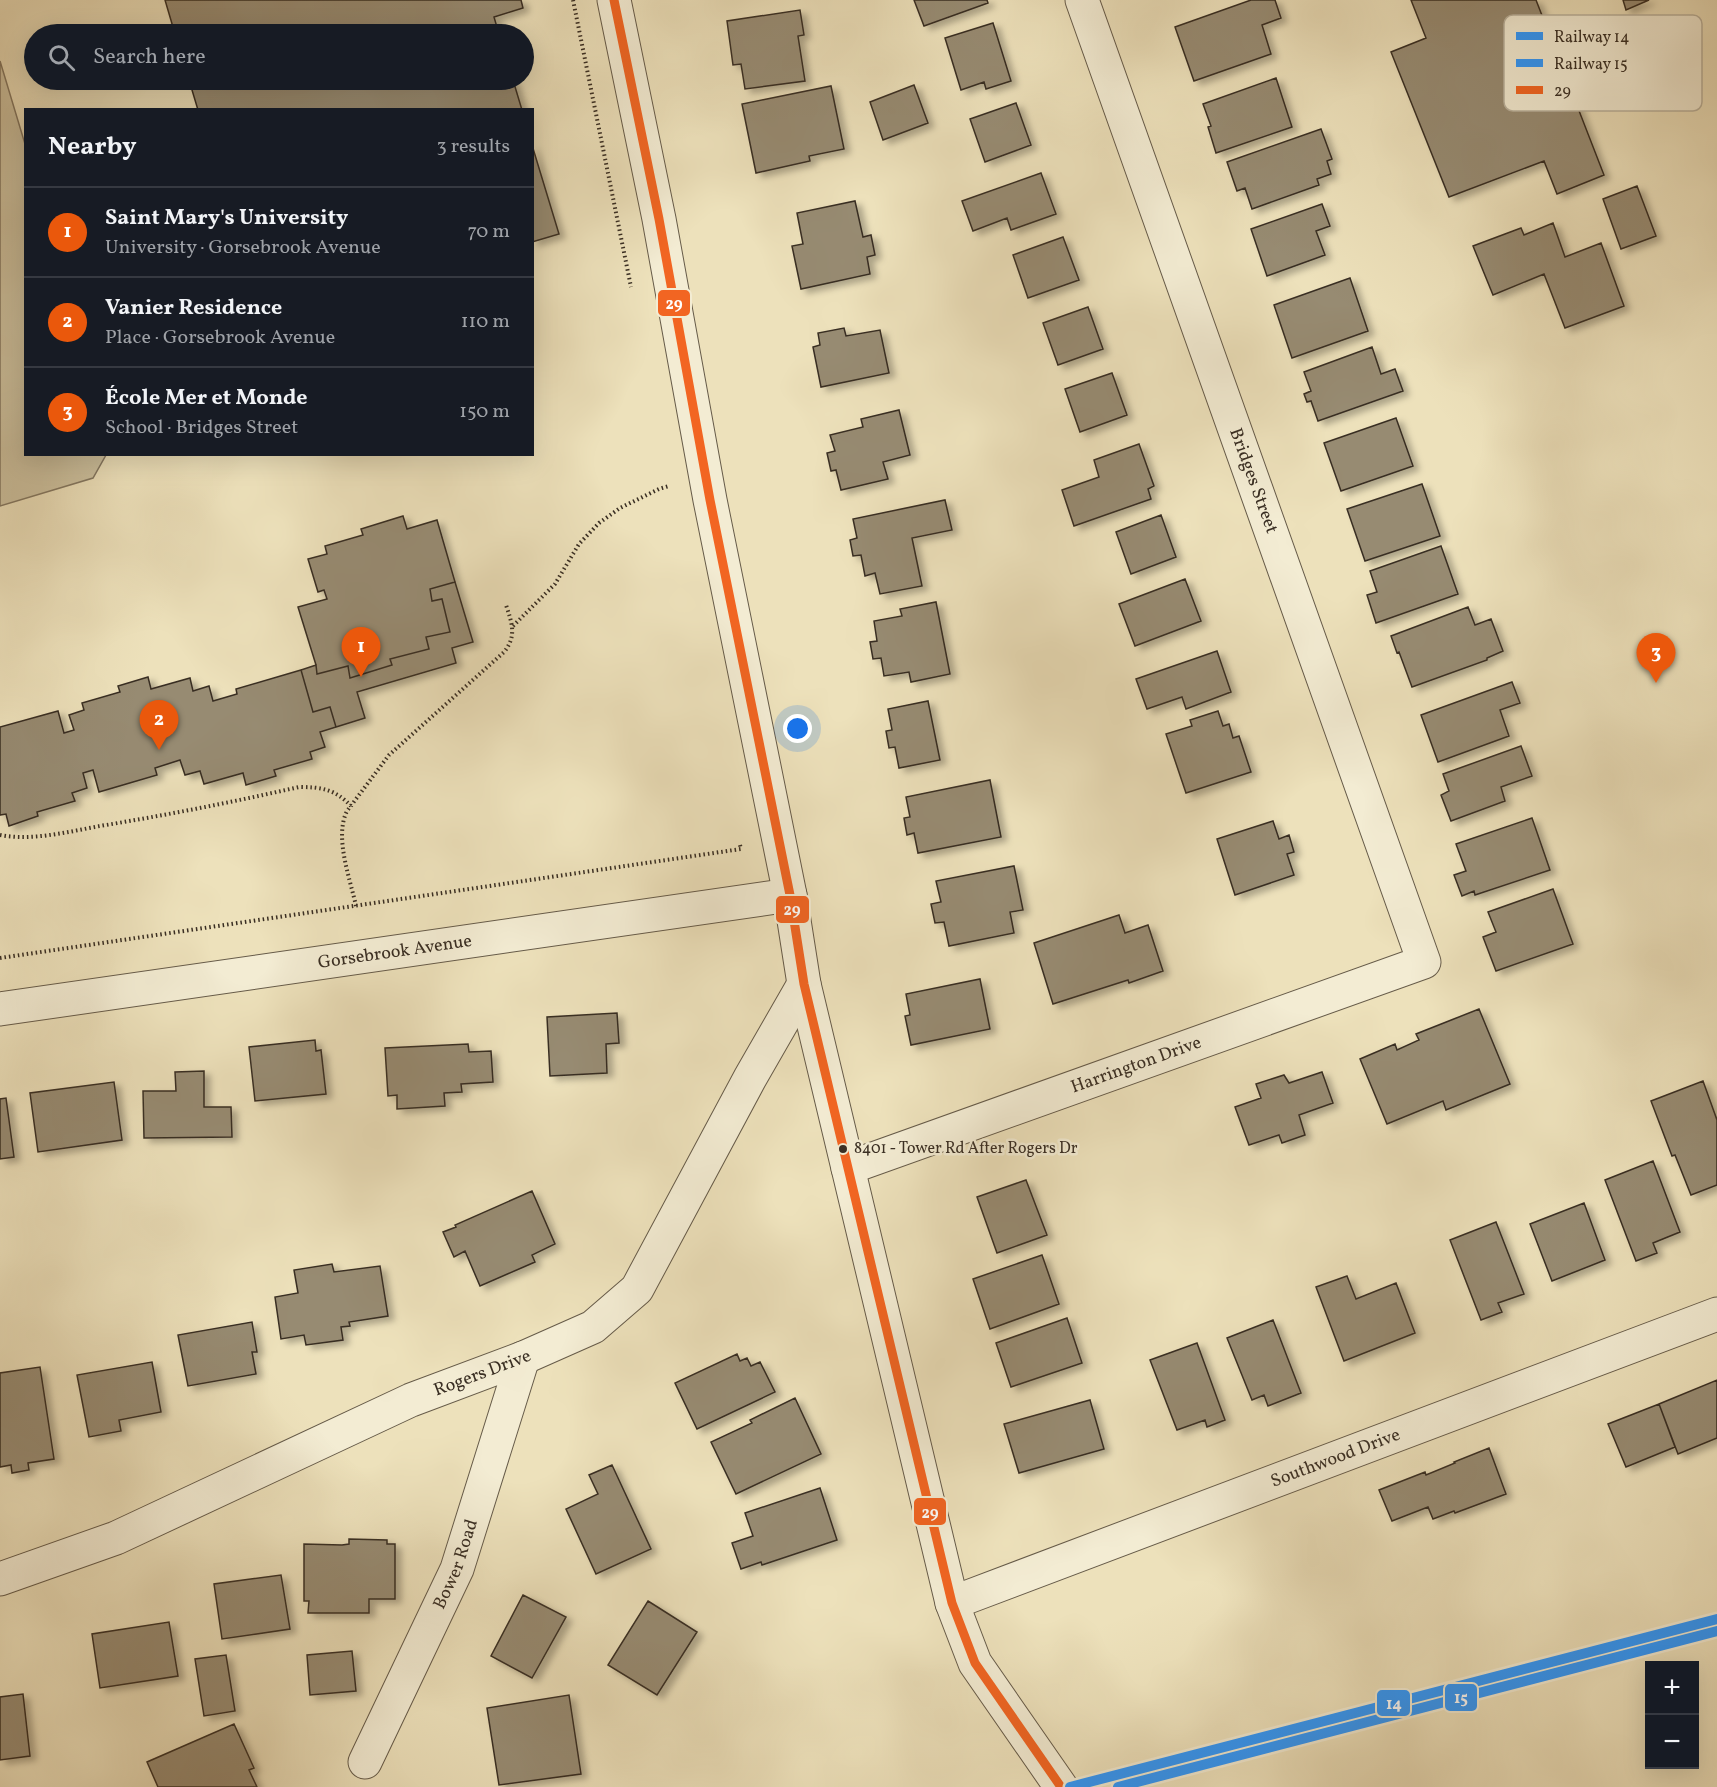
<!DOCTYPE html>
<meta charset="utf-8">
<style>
body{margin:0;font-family:Vollkorn,serif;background:#20242c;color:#f1f3f6}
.controls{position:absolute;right:18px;bottom:18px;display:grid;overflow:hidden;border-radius:0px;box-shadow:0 6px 24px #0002}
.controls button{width:54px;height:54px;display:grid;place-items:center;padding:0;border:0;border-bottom:2px solid #363941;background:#171b24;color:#f1f3f6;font:30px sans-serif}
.you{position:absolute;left:798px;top:729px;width:21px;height:21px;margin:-15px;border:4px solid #fff;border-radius:50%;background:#1a73e8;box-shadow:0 0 0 9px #1a73e833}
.badge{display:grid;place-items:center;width:39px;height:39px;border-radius:50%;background:#ea580c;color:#fff;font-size:20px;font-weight:700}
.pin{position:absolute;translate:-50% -50px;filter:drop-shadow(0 2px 3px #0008)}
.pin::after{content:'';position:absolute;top:32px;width:21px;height:18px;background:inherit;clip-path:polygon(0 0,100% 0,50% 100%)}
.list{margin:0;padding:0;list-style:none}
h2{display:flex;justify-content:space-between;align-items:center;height:78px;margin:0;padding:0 24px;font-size:26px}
h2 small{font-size:20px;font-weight:400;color:#9ea1a6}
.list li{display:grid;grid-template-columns:39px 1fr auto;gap:18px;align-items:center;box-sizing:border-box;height:90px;padding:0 24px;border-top:2px solid #363941}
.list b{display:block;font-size:22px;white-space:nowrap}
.list p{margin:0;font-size:20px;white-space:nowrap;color:#9ea1a6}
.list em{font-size:20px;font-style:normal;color:#9ea1a6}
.icon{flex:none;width:33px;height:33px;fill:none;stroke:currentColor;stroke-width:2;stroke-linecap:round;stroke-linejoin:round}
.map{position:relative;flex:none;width:1717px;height:1787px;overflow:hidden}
.search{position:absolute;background:#171b24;box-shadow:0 6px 24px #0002;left:24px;top:24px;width:510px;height:66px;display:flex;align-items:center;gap:15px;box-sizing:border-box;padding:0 21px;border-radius:33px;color:#9ea1a6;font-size:22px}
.panel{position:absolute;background:#171b24;box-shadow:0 6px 24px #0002;left:24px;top:108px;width:510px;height:348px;border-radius:0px}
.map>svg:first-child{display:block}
</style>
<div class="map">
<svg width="1717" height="1787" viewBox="0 0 1717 1787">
<defs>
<filter id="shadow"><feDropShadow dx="6" dy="4" stdDeviation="3" flood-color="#0004"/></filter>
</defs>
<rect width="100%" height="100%" fill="#ede1bb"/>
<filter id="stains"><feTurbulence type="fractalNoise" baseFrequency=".00333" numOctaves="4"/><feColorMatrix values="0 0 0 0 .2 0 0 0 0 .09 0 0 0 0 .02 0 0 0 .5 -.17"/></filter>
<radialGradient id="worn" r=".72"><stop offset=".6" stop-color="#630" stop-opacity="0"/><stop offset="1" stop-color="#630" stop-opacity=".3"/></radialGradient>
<path fill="#cec3a1" stroke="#847862" stroke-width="1.5" d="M0,61L25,144L26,454L106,455L93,478L0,506Z"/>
<path fill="#978b72" stroke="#392e23" stroke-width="1.5" filter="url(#shadow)" d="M165,0H521L523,8L494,17L499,34H175Z
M914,0H987L988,3L924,26Z
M1251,0H1275L1281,18L1262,25L1271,54L1194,81L1175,27Z
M1411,0H1536L1604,175L1557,194L1544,161L1449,197L1391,52L1426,38Z
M1623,0H1649L1626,10Z
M800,10L804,35L798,36L805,81L745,89L741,64L733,65L727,21Z
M993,23L1011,81L986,89L984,82L961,90L945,38Z
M1276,78L1292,127L1216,153L1208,127L1211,126L1203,104Z
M189,80H513L522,110H198Z
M914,85L928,123L883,140L870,102Z
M831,86L844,149L809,156L810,161L756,173L742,104Z
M1016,103L1031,145L985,162L970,119Z
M1321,129L1332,159L1327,161L1331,174L1317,179L1319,185L1252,209L1245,188L1237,191L1227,162Z
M532,145L559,234L532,242Z
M1041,173L1056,214L1011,230L1007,218L973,231L962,201Z
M1637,186L1656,236L1621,249L1603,199Z
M855,201L863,237L871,235L875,255L867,257L870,274L801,289L792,246L803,244L797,213Z
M1322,204L1330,226L1316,231L1325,255L1267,276L1251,229Z
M1553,223L1565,257L1601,243L1624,306L1565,328L1544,274L1493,295L1473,246L1521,228L1524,235Z
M1063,237L1079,280L1028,298L1013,255Z
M1350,278L1368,331L1292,358L1274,305Z
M1088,307L1103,349L1058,365L1043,323Z
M844,328L846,336L880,330L889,373L821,387L813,347L820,345L818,333Z
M1372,347L1381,374L1395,369L1403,391L1318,421L1311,401L1307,402L1304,394L1311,391L1304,372Z
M1112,373L1127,415L1080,432L1065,389Z
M899,410L910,455L883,462L888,479L841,490L836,470L831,471L827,453L835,451L830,435L863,427L861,419Z
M1396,418L1413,466L1341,491L1324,443Z
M1139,444L1154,486L1148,489L1151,499L1074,526L1062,490L1099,477L1094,460Z
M1422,484L1440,536L1365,561L1347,509Z
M945,500L952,530L912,538L922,586L880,594L875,573L865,576L861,555L853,556L850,540L857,538L853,519Z
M1161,515L1176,557L1131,574L1116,532Z
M403,516L407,529L437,520L455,582L430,589L432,601L442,599L450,632L426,637L429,649L390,659L392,665L350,678L348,666L317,674L316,665L298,607L327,599L324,590L318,592L308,559L327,554L325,546L363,535L361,529Z
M1441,546L1458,594L1376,623L1367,595L1377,592L1370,571Z
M1185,579L1201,621L1135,646L1119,604Z
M455,582L473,642L452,648L456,663L357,692L365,718L336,727L330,707L313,712L301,670L316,665L317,674L348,666L350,678L392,665L390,659L429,649L426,637L450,632L442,599L432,601L430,589Z
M936,602L950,674L911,682L909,672L884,676L881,658L873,659L870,642L877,641L874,621L902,616L900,609Z
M1468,607L1475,625L1491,619L1503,651L1487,658V660L1412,687L1399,652L1397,653L1391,636Z
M1217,651L1231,692L1186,709L1182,697L1147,709L1136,679Z
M301,670L313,712L330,707L336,727L320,732L325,747L310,752L312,759L274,770L276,776L246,785L243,773L204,784L200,771L185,775L180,760L155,768L157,775L99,792L93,770L83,773L87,788L72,793L75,801L37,812L38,816L9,826L6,814L0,815V727L58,711L64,733L74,730L69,715L84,710L82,703L120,692L118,686L148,677L151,689L190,678L193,691L209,686L213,701L237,694L236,689Z
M1512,682L1520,703L1500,710L1509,736L1438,762L1421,715Z
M928,701L940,760L899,768L895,747L889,748L886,731L892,730L888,709Z
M1218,711L1223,726L1229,724L1233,738L1239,736L1251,772L1186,793L1166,734L1192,726L1190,720Z
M1521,746L1532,776L1501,787L1505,801L1451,821L1441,795L1449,791L1443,774Z
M990,780L1001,837L918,853L914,833L907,835L904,818L910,817L906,797Z
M1532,818L1550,870L1475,895L1474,891L1462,896L1454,875L1466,871L1456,844Z
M1273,821L1279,839L1289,835L1294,852L1287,854L1294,875L1235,895L1217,839Z
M1014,866L1023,910L1010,912L1014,933L949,946L944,922L935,923L931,904L941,902L936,881Z
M1553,889L1573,944L1496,971L1483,937L1496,932L1488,912Z
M1119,915L1125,933L1148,925L1163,971L1129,983L1128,980L1053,1004L1034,943Z
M980,979L990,1029L911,1045L905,1016L910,1015L906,994Z
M1479,1009L1510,1084L1446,1110L1443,1101L1387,1124L1360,1059L1395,1044L1397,1050L1419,1040L1416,1034Z
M617,1013L619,1043L606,1044L607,1073L550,1076L547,1017Z
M315,1040L316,1051L321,1050L326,1094L255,1101L249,1047Z
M468,1044L469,1052L491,1051L493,1082L461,1084L462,1092L444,1093L445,1106L397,1109V1095L388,1096L385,1048Z
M204,1071V1107H231L232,1137L144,1138L143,1091H176L175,1072Z
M1322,1072L1333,1103L1299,1115L1305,1135L1282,1143L1279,1135L1249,1145L1235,1107L1261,1098L1256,1084L1284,1075L1289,1083Z
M1703,1081L1717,1120V1185L1691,1195L1675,1155L1672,1156L1651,1101Z
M114,1082L122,1140L38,1152L30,1093Z
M6,1098L14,1157L0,1159V1099Z
M1653,1161L1680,1232L1653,1243L1657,1253L1636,1261L1605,1180Z
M1026,1180L1047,1235L997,1253L977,1197Z
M532,1191L555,1244L532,1255L535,1262L480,1286L465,1251L454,1257L443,1232L456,1227L455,1225Z
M1584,1203L1605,1260L1552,1281L1530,1224Z
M1496,1222L1524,1294L1498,1303L1502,1312L1481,1320L1450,1240Z
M1042,1255L1059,1304L990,1329L973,1279Z
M332,1264L334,1272L380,1266L388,1316L349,1322L350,1326L341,1327L343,1340L306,1345L304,1335L281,1339L275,1297L298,1293L294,1270Z
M1347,1276L1356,1299L1396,1283L1415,1333L1344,1361L1316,1287Z
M1067,1318L1082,1363L1011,1387L996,1343Z
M1273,1320L1301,1393L1268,1406L1264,1395L1252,1400L1227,1338Z
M252,1322L257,1352H252L256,1374L188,1386L178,1335Z
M1197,1343L1225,1420L1207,1427L1205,1420L1177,1430L1150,1360Z
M737,1354L740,1361L747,1358L751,1366L760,1362L775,1392L697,1429L675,1383Z
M152,1362L161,1412L119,1420L121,1431L89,1437L77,1375Z
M40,1367L54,1459L28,1463L29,1470L12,1473L11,1465L0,1467V1373Z
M1717,1380V1438L1678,1454L1659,1404Z
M795,1398L821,1454L736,1494L711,1442L752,1423L750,1420Z
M1090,1400L1104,1449L1019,1473L1004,1424Z
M1659,1404L1675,1447L1626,1467L1608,1424Z
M1489,1448L1506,1494L1455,1513L1454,1511L1433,1519L1428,1507L1392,1521L1379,1490L1425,1472L1426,1475L1455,1463L1454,1462Z
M612,1465L651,1549L596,1574L566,1509L598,1494L589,1475Z
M820,1488L837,1540L762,1565L761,1562L741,1569L732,1543L753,1536L745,1513Z
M349,1539L387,1540V1544H395V1599H369V1613H308L309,1601H304V1544L342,1545L349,1544Z
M281,1575L290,1629L222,1639L214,1584Z
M523,1595L566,1617L532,1678L491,1656Z
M648,1601L697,1632L657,1695L608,1665Z
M169,1622L178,1676L100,1688L92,1634Z
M352,1651L356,1691L310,1695L307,1655Z
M226,1655L235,1711L204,1716L195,1659Z
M23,1694L30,1756L0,1760V1697Z
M569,1695L581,1774L499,1785L487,1708Z
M234,1724L254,1768L249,1770L257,1787H158L147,1762Z"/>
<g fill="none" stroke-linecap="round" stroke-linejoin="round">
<defs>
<g id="street">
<path d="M614,0L659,219L710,500L790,895L804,984L952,1603L975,1663L1061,1787"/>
<path id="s1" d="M0,1009L790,895"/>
<path id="s2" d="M848,1168L1424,962L1082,0"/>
<path id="s3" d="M0,1579L116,1538L411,1400L523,1358L593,1327L637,1289L750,1078L804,984"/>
<path id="s4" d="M952,1603L1717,1314"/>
<path id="s5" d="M365,1762L457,1569L523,1358"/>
</g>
</defs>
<use href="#street" stroke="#665b49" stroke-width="35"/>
<path stroke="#392e23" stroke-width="4" stroke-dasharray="1.5 3" stroke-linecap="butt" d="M573,0L631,287
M513,626L555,584L579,544L599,523L620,508L659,489L669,486
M0,835C33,841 67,832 100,826C167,815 233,802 299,787C321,787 335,789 351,806
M356,906C350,878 334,837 347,811L389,755L504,652C517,636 512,623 506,605
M0,958L741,849L740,845"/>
<use href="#street" stroke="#f3ecd3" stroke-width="33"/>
<defs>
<path id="bus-1" d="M614,0L659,219L710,500L790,895L804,984L952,1603L975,1663L1061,1787"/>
</defs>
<use href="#bus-1" stroke="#f3ecd3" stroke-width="14"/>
<use href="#bus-1" stroke="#f26522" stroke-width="9"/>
<defs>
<path id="rail-1" d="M1070,1787L1717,1619"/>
<path id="rail-2" d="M1118,1787L1717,1631"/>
</defs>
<use href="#rail-1" stroke="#f3ecd3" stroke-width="15"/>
<use href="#rail-2" stroke="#f3ecd3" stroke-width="15"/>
<use href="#rail-1" stroke="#3098fc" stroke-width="10"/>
<use href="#rail-2" stroke="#3098fc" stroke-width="10"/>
</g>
<circle fill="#392e23" stroke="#f3ecd3" stroke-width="2" cx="843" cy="1149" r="5"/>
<g text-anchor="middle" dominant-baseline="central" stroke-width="5" stroke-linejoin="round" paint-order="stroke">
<g font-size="16" fill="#392e23" stroke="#f3ecd3" text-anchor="start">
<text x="854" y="1149">8401 - Tower Rd After Rogers Dr</text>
</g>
<g font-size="18" fill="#392e23" stroke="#f3ecd3">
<text transform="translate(1253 481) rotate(70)">Bridges Street</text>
<text stroke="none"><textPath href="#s1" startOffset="399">Gorsebrook Avenue</textPath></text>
<text stroke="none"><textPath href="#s2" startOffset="306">Harrington Drive</textPath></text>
<text stroke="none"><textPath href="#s3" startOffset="525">Rogers Drive</textPath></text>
<text stroke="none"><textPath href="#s4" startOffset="410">Southwood Drive</textPath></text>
<text stroke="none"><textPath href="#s5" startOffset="218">Bower Road</textPath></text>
</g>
</g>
<rect x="1504" y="15" width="198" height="96" rx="9" fill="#f3ecd3" stroke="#bbb39e" stroke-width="1.5"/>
<rect x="1516" y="32" width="27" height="8" fill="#3098fc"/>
<rect x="1516" y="59" width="27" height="8" fill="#3098fc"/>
<rect x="1516" y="86" width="27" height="8" fill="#f26522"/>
<g font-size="16" fill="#392e23">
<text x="1554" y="42">Railway 14</text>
<text x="1554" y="69">Railway 15</text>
<text x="1554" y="96">29</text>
</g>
<g stroke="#f3ecd3" stroke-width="2">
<rect x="657" y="289" width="34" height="28" rx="6" fill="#f26522"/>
<rect x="775" y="895" width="35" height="29" rx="6" fill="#f26522"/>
<rect x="913" y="1497" width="34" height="29" rx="6" fill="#f26522"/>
<rect x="1444" y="1683" width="34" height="29" rx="6" fill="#3098fc"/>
<rect x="1376" y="1689" width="35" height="28" rx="6" fill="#3098fc"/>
</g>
<g font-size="16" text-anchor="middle" font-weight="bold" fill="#fff">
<text x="674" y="309">29</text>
<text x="792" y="915">29</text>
<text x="930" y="1518">29</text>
<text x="1461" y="1703">15</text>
<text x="1394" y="1709">14</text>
</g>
<rect width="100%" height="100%" filter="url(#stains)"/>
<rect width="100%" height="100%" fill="url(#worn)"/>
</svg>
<div class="controls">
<button>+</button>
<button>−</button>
</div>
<div class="you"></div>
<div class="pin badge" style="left:361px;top:677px">1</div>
<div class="pin badge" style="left:159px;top:750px">2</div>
<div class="pin badge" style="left:1656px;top:683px">3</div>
<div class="search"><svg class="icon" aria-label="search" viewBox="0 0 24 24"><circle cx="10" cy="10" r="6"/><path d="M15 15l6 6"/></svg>Search here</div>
<section class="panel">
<h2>Nearby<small>3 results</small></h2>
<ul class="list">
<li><span class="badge">1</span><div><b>Saint Mary's University</b><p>University · Gorsebrook Avenue</p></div><em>70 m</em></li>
<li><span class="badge">2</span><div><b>Vanier Residence</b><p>Place · Gorsebrook Avenue</p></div><em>110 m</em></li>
<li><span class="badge">3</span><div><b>École Mer et Monde</b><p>School · Bridges Street</p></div><em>150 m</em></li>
</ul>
</section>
</div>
